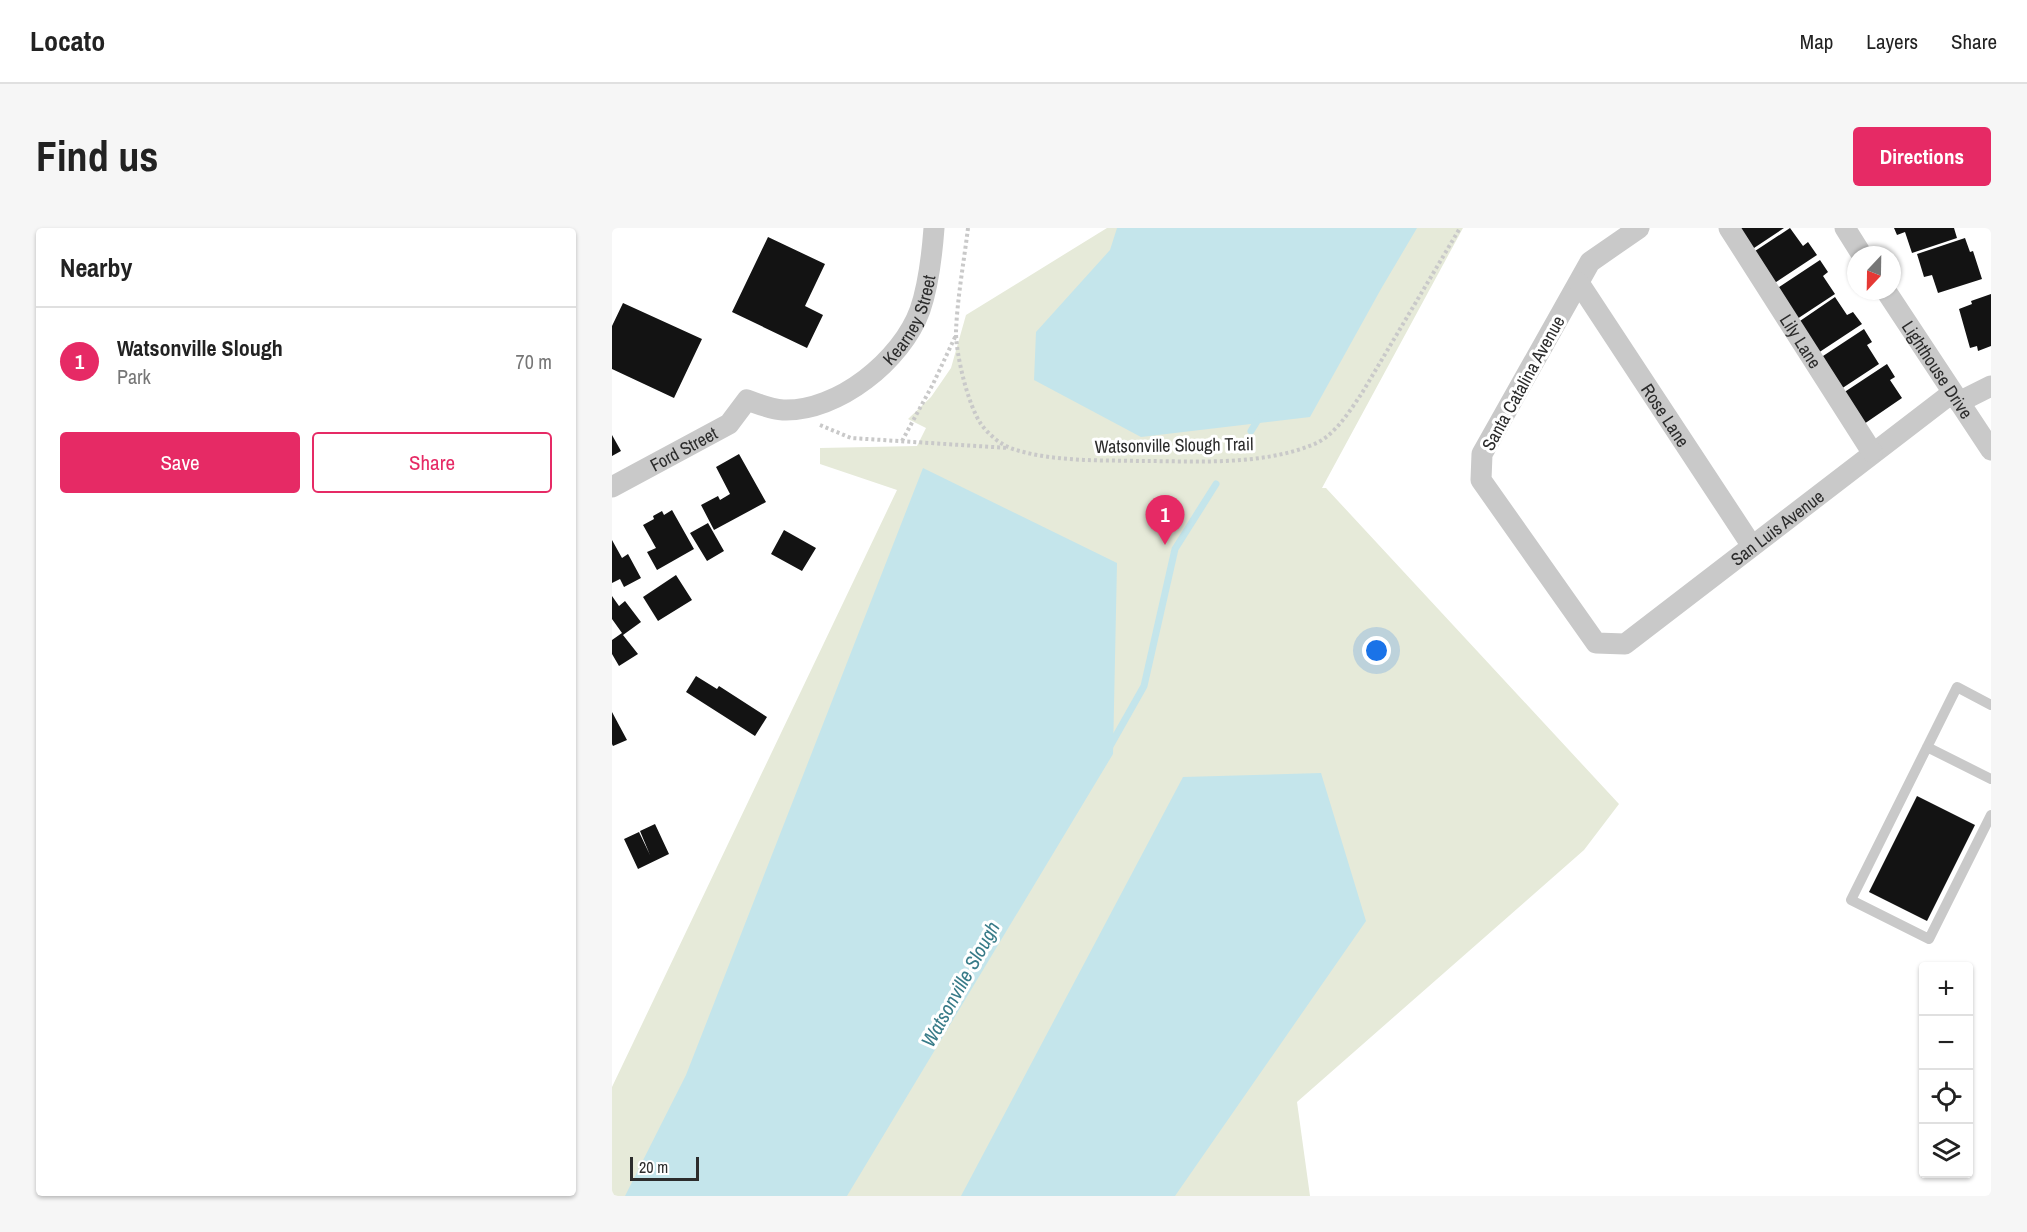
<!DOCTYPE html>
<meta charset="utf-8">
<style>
body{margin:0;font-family:"Archivo Narrow",sans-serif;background:#f6f6f6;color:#222}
.controls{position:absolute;right:18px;bottom:18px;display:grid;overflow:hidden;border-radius:6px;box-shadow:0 2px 4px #0004}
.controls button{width:54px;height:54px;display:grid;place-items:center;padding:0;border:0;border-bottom:2px solid #e0e0e0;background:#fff;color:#222;font:30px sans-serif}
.compass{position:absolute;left:1235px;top:18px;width:54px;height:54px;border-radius:50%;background:#fff;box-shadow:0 2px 4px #0004;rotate:202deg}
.scale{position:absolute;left:18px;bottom:15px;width:69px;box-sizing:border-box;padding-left:6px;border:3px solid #2c2c2c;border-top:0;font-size:16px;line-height:21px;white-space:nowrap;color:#2c2c2c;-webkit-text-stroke:4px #fff;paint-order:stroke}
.you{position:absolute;left:765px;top:423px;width:21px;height:21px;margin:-15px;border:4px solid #fff;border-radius:50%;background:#1a73e8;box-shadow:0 0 0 9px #1a73e833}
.badge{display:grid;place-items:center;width:39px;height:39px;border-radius:50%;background:#e62a65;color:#fff;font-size:20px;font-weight:700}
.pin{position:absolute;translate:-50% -50px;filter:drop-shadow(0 2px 3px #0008)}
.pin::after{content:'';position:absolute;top:32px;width:21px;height:18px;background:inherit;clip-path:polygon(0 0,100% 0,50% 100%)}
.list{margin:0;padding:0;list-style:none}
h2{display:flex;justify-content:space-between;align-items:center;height:78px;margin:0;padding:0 24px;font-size:26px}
h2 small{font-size:20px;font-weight:400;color:#767676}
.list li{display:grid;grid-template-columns:39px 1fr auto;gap:18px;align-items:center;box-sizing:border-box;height:108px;padding:0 24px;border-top:2px solid #e0e0e0}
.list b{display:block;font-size:22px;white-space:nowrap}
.list p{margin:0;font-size:20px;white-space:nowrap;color:#767676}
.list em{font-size:20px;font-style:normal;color:#767676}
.actions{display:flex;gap:12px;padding:18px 24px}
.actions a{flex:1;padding:14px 0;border:2px solid #e62a65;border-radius:6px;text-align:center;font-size:21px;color:#e62a65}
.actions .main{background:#e62a65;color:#fff}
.icon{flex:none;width:33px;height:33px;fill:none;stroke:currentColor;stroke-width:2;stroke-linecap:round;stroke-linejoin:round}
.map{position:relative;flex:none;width:1379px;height:968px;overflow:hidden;border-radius:6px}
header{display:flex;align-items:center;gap:36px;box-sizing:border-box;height:84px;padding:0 30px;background:#fff;border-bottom:2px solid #e0e0e0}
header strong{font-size:28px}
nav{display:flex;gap:33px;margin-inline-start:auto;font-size:21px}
.intro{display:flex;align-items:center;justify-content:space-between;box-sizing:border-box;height:144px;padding:0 36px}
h1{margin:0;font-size:42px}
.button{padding:15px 27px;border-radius:6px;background:#e62a65;color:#fff;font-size:21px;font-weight:700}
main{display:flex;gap:36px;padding:0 36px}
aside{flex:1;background:#fff;border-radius:6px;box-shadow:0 2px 4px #0004}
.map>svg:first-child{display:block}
</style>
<header>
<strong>Locato</strong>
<nav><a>Map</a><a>Layers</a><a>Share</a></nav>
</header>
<div class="intro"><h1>Find us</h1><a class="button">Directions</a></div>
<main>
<aside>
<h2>Nearby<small></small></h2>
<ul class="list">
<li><span class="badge">1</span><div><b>Watsonville Slough</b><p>Park</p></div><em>70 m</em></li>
</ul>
<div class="actions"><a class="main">Save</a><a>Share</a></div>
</aside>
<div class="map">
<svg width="1379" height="968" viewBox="0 0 1379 968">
<rect width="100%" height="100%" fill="#fff"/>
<path fill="#e6ead9" d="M495,0H851L710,260H714L1007,576L972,622L685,874L698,968H0V859L285,262L208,236V220L305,218L314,200L296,191L319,169L339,140L354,87Z"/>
<path fill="#c4e5eb" d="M505,0H805L769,61L698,189L529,209L422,152L424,104L498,22Z
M311,240L505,335L501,526L235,968H13L74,847Z
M709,545L754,693L563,968H349L571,549Z"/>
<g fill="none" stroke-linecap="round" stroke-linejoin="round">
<path stroke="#c4e5eb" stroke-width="7" d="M639,203L647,190
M497,520L532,458L563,321L604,256"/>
</g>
<path fill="#131313" d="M1124,0H1172L1139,22Z
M1178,0L1191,18L1196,14L1205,27L1161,56L1140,25Z
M1282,0H1342L1345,10L1300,25L1293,4L1285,7Z
M156,9L213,36L193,78L211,87L195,120L120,84Z
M1353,10L1358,24L1361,23L1370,51L1326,65L1320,47L1312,49L1305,26Z
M1208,32L1216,44L1211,48L1223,66L1185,91L1164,61Z
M1379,66V118L1366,123L1365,118L1358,120L1347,81L1360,76L1359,73Z
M1223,69L1235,87L1241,84L1250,96L1206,125L1185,95Z
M11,75L90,111L62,170L0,141V98Z
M1252,101L1260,114L1255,117L1267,136L1229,161L1208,130Z
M1275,136L1283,149L1278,152L1290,170L1252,196L1231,165Z
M0,207L9,223L0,228Z
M127,226L154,274L102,302L89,277L106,268L108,272L118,266L104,239Z
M60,282L82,321L45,342L35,324L44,320L31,297L42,291L41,288L50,283L52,287Z
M96,295L112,323L95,333L78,305Z
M172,302L204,320L190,343L159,326Z
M0,312L10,330L16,326L29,350L12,359L8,351L0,355Z
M64,347L80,372L46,393L31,369Z
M0,368L7,378L13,373L29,394L11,407L26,426L7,438L0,426V412L10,405L0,391Z
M84,448L105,461L107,458L155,489L143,508L74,464Z
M0,484L15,512L1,518L0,516Z
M1305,568L1363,597L1315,693L1257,664Z
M43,596L57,626L26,641L12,611L27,604L38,627L28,603Z"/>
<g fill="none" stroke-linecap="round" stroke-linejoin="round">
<path stroke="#c9c9c9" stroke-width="4" stroke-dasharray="3 3" stroke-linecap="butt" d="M356,0C352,33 345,72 344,104C344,127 356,177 369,196C377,207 389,217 401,221C442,234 486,232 528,233C584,233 647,238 700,217C722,209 737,184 750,165L848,0
M208,197L239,210L396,220
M290,213L321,156L344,107"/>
<path stroke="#c9c9c9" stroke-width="10" d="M1379,477L1345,459L1239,672L1317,711L1379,587
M1315,519L1379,551"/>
<g stroke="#c9c9c9" stroke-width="21">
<path id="s1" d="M1027,0L978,34L870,226L869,252L984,415L1013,416L1340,165"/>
<path id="s2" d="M1117,0L1260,224"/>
<path d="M1233,0L1250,27"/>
<path id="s3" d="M967,55L1140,318"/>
<path id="s4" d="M1274,63L1379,222"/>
<path d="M1347,174L1379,158"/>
<path id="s5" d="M0,259L117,196L135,172C147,176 158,181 171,182C226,184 290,132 308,82C317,56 320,27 322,0"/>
</g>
</g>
<g text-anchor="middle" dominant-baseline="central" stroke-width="6" stroke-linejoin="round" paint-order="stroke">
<g font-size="18" fill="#2c2c2c" stroke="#fff">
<text stroke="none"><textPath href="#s5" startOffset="366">Kearney Street</textPath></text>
<text stroke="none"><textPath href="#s2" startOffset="134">Lily Lane</textPath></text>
<text stroke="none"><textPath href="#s4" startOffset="94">Lighthouse Drive</textPath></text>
<text transform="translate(911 155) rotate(-61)">Santa Catalina Avenue</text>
<text stroke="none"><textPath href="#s3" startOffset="158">Rose Lane</textPath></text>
<text transform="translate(562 217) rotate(-1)">Watsonville Slough Trail</text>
<text stroke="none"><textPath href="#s5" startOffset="81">Ford Street</textPath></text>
<text stroke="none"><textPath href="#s1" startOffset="726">San Luis Avenue</textPath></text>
</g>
<g font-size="20" font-style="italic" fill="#387b88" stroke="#fff">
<text transform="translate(348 756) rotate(-61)">Watsonville Slough</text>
</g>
</g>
</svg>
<div class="controls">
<button>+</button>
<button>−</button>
<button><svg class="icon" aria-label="locate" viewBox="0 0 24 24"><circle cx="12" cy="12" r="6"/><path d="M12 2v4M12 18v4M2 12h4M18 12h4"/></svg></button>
<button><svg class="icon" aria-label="layers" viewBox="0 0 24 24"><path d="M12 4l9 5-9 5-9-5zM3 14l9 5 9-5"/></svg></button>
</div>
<svg class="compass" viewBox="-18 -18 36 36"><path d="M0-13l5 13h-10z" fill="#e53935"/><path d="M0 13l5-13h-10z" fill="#767676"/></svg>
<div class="scale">20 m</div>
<div class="you"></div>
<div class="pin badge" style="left:553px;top:317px">1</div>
</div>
</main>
